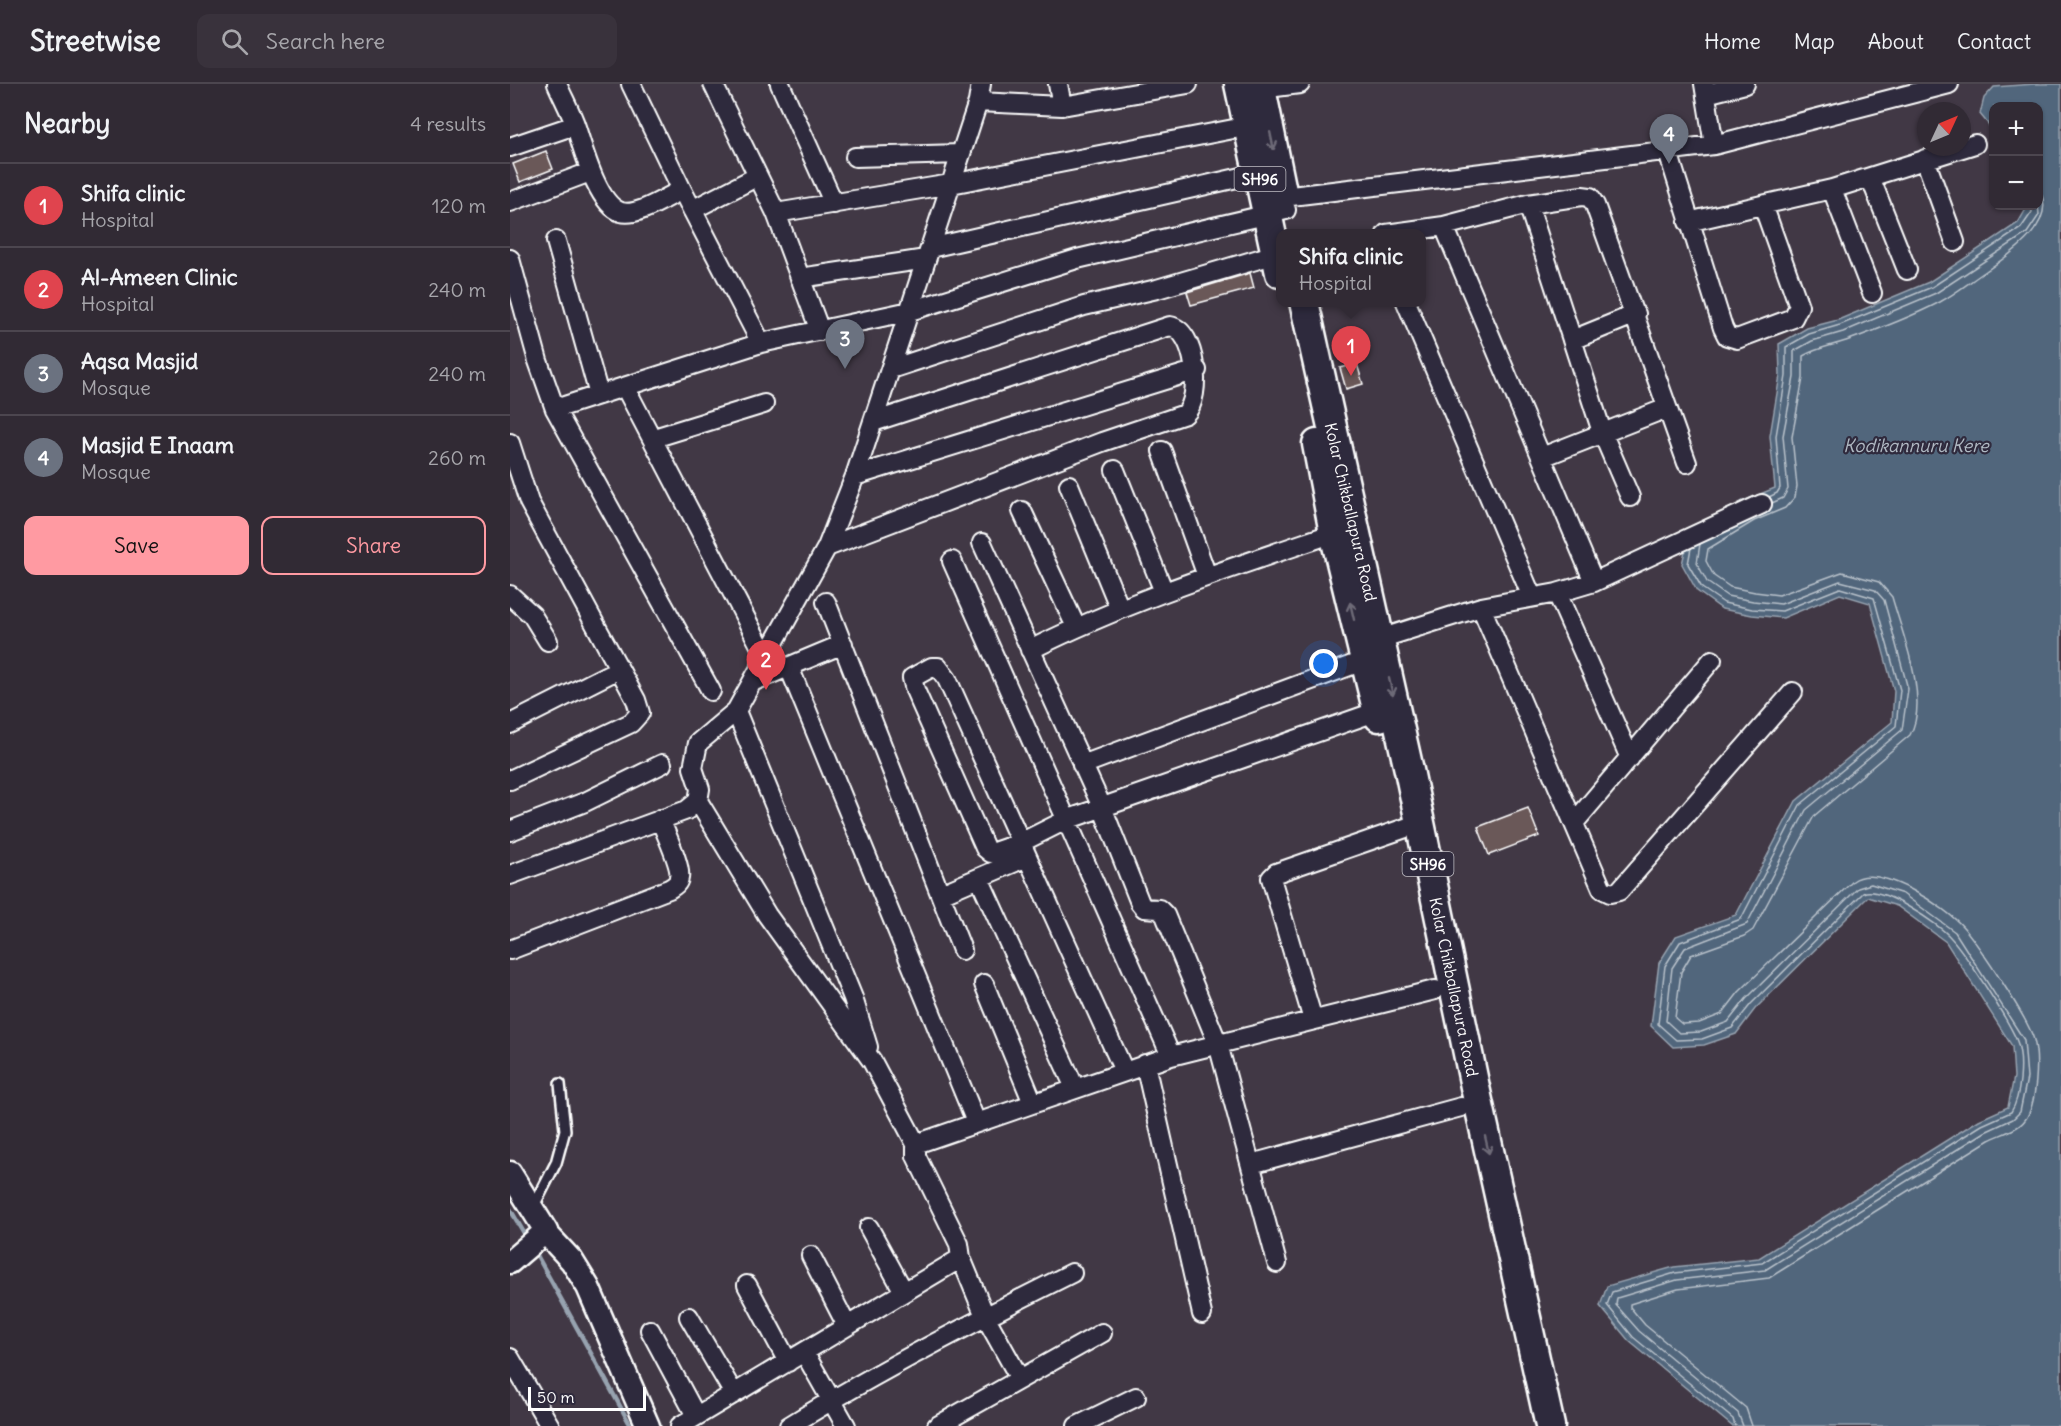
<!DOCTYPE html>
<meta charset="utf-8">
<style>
body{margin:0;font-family:Delius,sans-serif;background:#39323c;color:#f1f3f6}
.controls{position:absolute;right:18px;top:18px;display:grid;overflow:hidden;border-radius:12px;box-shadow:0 2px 4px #0004}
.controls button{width:54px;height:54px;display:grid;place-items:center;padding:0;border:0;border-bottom:2px solid #4c464f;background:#312a34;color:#f1f3f6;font:30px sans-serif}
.compass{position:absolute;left:1407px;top:18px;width:54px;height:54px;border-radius:50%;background:#312a34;box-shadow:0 2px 4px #0004;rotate:46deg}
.scale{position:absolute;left:18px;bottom:15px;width:118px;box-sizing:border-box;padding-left:6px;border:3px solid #fff;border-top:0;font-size:16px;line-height:21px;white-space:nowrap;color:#fff;-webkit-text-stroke:4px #2f2a3d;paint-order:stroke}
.you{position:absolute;left:814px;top:580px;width:21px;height:21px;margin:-15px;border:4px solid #fff;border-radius:50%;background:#1a73e8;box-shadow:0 0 0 9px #1a73e833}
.badge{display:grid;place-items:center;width:39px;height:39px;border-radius:50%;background:#ff9aa2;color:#fff;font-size:20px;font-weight:700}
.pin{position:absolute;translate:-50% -50px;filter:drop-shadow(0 2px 3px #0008)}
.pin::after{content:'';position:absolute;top:32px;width:21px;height:18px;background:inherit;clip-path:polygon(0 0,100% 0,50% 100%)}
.popup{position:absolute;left:766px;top:145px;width:150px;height:78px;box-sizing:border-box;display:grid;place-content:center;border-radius:12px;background:#312a34;filter:drop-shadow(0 2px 4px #0005);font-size:20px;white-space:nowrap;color:#a8a7ac}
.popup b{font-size:22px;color:#f1f3f6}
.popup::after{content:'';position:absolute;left:50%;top:100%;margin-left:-12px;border:12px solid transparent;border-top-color:#312a34}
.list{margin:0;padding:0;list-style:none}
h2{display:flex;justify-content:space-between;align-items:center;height:78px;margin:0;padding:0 24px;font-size:26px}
h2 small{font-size:20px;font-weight:400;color:#a8a7ac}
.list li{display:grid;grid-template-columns:39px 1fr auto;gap:18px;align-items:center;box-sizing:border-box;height:84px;padding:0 24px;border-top:2px solid #4c464f}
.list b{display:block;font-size:22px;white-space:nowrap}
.list p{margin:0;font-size:20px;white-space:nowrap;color:#a8a7ac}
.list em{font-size:20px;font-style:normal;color:#a8a7ac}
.actions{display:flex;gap:12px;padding:18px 24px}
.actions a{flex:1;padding:14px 0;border:2px solid #ff9aa2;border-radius:12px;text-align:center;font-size:21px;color:#ff9aa2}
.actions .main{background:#ff9aa2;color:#111}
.icon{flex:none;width:33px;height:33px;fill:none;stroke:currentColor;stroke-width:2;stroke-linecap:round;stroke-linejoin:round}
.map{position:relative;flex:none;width:1551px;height:1342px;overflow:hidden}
header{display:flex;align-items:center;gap:36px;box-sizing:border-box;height:84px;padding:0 30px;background:#312a34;border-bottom:2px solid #4c464f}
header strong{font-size:28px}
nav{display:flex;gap:33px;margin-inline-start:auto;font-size:21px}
.search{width:420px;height:54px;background:#39323c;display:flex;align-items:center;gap:15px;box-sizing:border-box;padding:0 21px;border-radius:12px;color:#a8a7ac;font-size:22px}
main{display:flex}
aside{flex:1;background:#312a34}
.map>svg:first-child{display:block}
</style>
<header>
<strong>Streetwise</strong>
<div class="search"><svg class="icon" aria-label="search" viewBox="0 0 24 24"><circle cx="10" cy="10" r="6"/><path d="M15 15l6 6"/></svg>Search here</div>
<nav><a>Home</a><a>Map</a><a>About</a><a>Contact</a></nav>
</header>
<main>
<aside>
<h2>Nearby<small>4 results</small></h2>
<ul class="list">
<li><span class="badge" style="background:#e0444e">1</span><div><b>Shifa clinic</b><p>Hospital</p></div><em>120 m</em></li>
<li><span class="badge" style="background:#e0444e">2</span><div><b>Al-Ameen Clinic</b><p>Hospital</p></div><em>240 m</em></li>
<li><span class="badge" style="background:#6b7280">3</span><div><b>Aqsa Masjid</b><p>Mosque</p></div><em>240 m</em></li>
<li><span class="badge" style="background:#6b7280">4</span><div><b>Masjid E Inaam</b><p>Mosque</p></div><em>260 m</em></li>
</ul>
<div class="actions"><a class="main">Save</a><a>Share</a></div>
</aside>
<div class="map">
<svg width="1551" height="1342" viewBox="0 0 1551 1342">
<rect width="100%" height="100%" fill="#413845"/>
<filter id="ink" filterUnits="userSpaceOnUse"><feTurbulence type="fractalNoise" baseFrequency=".0167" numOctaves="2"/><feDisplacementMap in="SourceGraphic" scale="12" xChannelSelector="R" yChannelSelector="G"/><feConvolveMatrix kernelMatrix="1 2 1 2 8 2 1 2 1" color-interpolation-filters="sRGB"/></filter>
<g filter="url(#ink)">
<path fill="#51667c" stroke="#97a3b0" stroke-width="1.5" d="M1525,0H1551V1342H1222L1119,1257L1090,1222L1097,1202L1164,1183L1249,1174L1469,1036L1498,1023L1504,993L1502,962L1436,858L1387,822L1358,813L1245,925L1226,950L1194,961L1163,963L1141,942L1149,879L1166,852L1226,831L1286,717L1382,638L1384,607L1360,519L1330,510L1273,534L1242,531L1212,525L1187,507L1172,480L1179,450L1233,417L1265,404L1260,352L1270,291L1269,260L1297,244L1328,236L1419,198L1508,139L1516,125L1514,122H1528V22H1484L1483,54L1479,41L1470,30L1474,14L1484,3Z"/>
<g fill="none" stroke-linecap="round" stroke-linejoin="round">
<path stroke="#b9c2cb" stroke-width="1.5" d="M1259,413L1267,409L1270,404L1266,352L1276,292V263L1299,250L1330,241L1422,203L1511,144L1522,128L1521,122
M1262,419L1273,414L1278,405L1273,352L1284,293V267L1302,257L1333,248L1426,209L1517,149L1529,131L1528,119
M1190,460L1187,479L1197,498L1217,512L1243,517L1271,520L1330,497L1365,506L1374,516L1398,605L1392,646L1296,726L1237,840L1175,864L1162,884L1156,937L1169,949L1191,948L1218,938L1236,915L1348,804L1361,800L1393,810L1445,848L1514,956L1517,994L1510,1028L1503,1035L1475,1048L1255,1186L1167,1196L1107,1214L1106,1221L1129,1247L1228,1329L1233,1342
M1181,464L1178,480L1192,504L1214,519L1242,525L1272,527L1330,504L1364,514L1390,606L1386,642L1290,721L1231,835L1170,858L1155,882L1148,940L1166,956L1192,955L1222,944L1241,920L1353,809C1371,801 1429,840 1441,854C1455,869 1502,941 1508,960C1513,977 1511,1013 1501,1028L1472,1041L1252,1179L1165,1189L1102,1208L1097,1221L1123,1253L1223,1335L1225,1342
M1242,1342L1236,1324L1135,1241L1120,1223V1220L1168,1205L1259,1194L1479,1056C1491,1050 1508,1046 1515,1036C1527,1021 1529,974 1524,956C1518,934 1469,862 1454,844C1436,823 1368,778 1343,797L1229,908L1212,930L1189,939L1172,940L1165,934L1171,888L1181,871L1234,852L1243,846L1304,732L1400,651C1420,616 1392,549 1382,513L1369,498L1332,488L1269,511L1245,508L1220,503L1204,492L1196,477L1198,465L1244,437L1275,424L1285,413L1287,402L1282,353L1293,294V272C1307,264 1321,262 1336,257C1367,246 1401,233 1430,218C1446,209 1461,197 1476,187C1499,171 1551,138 1528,104"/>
<path stroke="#97a3b0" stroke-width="4.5" d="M0,1125L17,1154
M24,1166L121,1342"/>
</g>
<path fill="#6b5859" stroke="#fff" stroke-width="1.5" d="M36,67L43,85L10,98L3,80Z
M740,189L744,204L681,221L677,208Z
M847,280L853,300L836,305L830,284Z
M1018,724L1029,752L979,771L968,743Z"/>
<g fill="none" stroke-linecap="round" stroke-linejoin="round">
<defs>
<path id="service" d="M23,1124L46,1079L55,1046L50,1000"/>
<path id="minor" d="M47,0C53,14 61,28 66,43C73,64 87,120 111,128C128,133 156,113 172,106
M121,0L172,106L251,259
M203,0L266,129L310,247
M270,0L324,120
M548,0L552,22
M1194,0L1204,61
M751,5L790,0
M1196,10L1235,0
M468,18L552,22L678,0
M0,63L65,41
M1158,68L1213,244L1217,252L1227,255L1283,234L1289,222L1253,121
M345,73L451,70
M1415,75L1445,158
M1360,93L1397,186
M1322,105L1362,209
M773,113L1204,61L1439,0
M0,118L80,88
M1018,120L1092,348L1120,413
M182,126L248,92
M266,129L441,100L739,42
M1178,138L1322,105L1465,60
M934,142L1084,498
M876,150L934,142L1018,120L1072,112L1080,113L1085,121L1177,379
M46,157L89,311
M420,164L749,89
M0,175L28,277L45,325L201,607
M290,194L416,175
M896,218L1022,513
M1062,256L1126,230
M381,285L574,222L647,205L766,170
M115,303L256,573
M45,325L251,259L400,227L567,175L776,126
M144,354L254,320
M0,359L19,418L126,616L130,629L121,639L0,696
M652,367L697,492
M1032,373L1157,324
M605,386L654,508
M345,392L687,286
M559,401L610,525
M512,427L566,543
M472,459L592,723L630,819L634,824L649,825L655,831L708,960L767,1179
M317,463L592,358L675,330C693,313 686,246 660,242L363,338
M442,477L661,972
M1047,509L1120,674
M0,511L22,531L38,557
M316,518L452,866
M971,523L1092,805L1100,809L1109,807L1283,608
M860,558L971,523L1047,509L1084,498L1252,420
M520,566C618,517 721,484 824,449
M279,583L466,1038
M242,598L333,560
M226,627L343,914L358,963
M0,640L109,585
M572,681L853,577
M188,717L257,831L362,977L406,1060
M1064,739L1202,576
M0,747L75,718L152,680
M0,791L177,726L188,717L190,705L183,684L188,659L226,627L317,463L345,392L468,18L471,0
M469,794L565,1004
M431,810L517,773
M0,866L159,805C164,802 168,800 169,794C172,783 155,748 150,735
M474,900L523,1019
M803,936L761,794L766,789L910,739
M635,980L692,1230
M614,987L437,595L428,583H422L402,594L405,606L475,764L481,769L510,759L556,736L868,627
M741,1080L951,1023
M359,1144L394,1208
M301,1172L337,1242
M451,1174L475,1232L510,1295
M237,1201L278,1278
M179,1233L224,1310
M140,1246L186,1332
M294,1268L336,1342
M0,1274L40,1342
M170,1342L451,1174L449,1160L406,1072V1060L661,972L925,906
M279,1342C370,1286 466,1237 562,1189
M427,1342L592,1249
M567,1342L626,1313"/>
<path id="tertiary" d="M0,1089L36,1147L0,1178
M36,1149L62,1177L78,1203L138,1342"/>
<path id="primary" d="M729,0L770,189
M750,0L772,107
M794,218L899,686L965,1003L1040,1342
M807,360L824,449L869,633"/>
</defs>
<use href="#service" stroke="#fff" stroke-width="14"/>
<use href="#minor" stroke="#fff" stroke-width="22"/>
<use href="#tertiary" stroke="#fff" stroke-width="27"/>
<use href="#primary" stroke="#fff" stroke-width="33"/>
<use href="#service" stroke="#2f2a3d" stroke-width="9"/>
<use href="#minor" stroke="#2f2a3d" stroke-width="18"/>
<use href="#tertiary" stroke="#2f2a3d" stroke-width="22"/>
<use href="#primary" stroke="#2f2a3d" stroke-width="28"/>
</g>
<defs><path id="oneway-shaft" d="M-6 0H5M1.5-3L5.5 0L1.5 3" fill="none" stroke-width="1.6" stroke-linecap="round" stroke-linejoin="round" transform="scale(1.5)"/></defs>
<g stroke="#6d6a77">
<use href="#oneway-shaft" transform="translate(762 57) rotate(78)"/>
<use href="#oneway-shaft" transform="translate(842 527) rotate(-103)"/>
<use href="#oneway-shaft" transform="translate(881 603) rotate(77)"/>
<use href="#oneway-shaft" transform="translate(977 1061) rotate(77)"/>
</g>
</g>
<g text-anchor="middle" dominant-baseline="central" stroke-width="4.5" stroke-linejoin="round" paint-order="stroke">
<g fill="#2f2a3d" stroke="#c1bfc5" stroke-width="1.5">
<rect x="724.5" y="83" width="51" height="24" rx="4.5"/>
<rect x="892.5" y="768" width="51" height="24" rx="4.5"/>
</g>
<g font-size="15" font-weight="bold" fill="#fff">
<text x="750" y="95">SH96</text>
<text x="918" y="780">SH96</text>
</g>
<g font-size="16" fill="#fff" stroke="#2f2a3d">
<text transform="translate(841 428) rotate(77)">Kolar Chikballapura Road</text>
<text transform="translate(944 903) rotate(78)">Kolar Chikballapura Road</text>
</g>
<g font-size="18" font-style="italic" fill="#b1bac4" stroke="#2f2a3d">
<text x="1406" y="361">Kodikannuru Kere</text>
</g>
</g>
</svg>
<div class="controls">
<button>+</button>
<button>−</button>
</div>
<svg class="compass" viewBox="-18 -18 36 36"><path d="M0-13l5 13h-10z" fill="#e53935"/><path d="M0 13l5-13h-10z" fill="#a8a7ac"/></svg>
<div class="scale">50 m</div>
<div class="you"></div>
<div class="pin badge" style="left:841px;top:292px;background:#e0444e">1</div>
<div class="popup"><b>Shifa clinic</b>Hospital</div>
<div class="pin badge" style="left:256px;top:606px;background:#e0444e">2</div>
<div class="pin badge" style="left:335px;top:285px;background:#6b7280">3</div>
<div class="pin badge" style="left:1159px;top:80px;background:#6b7280">4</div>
</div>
</main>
